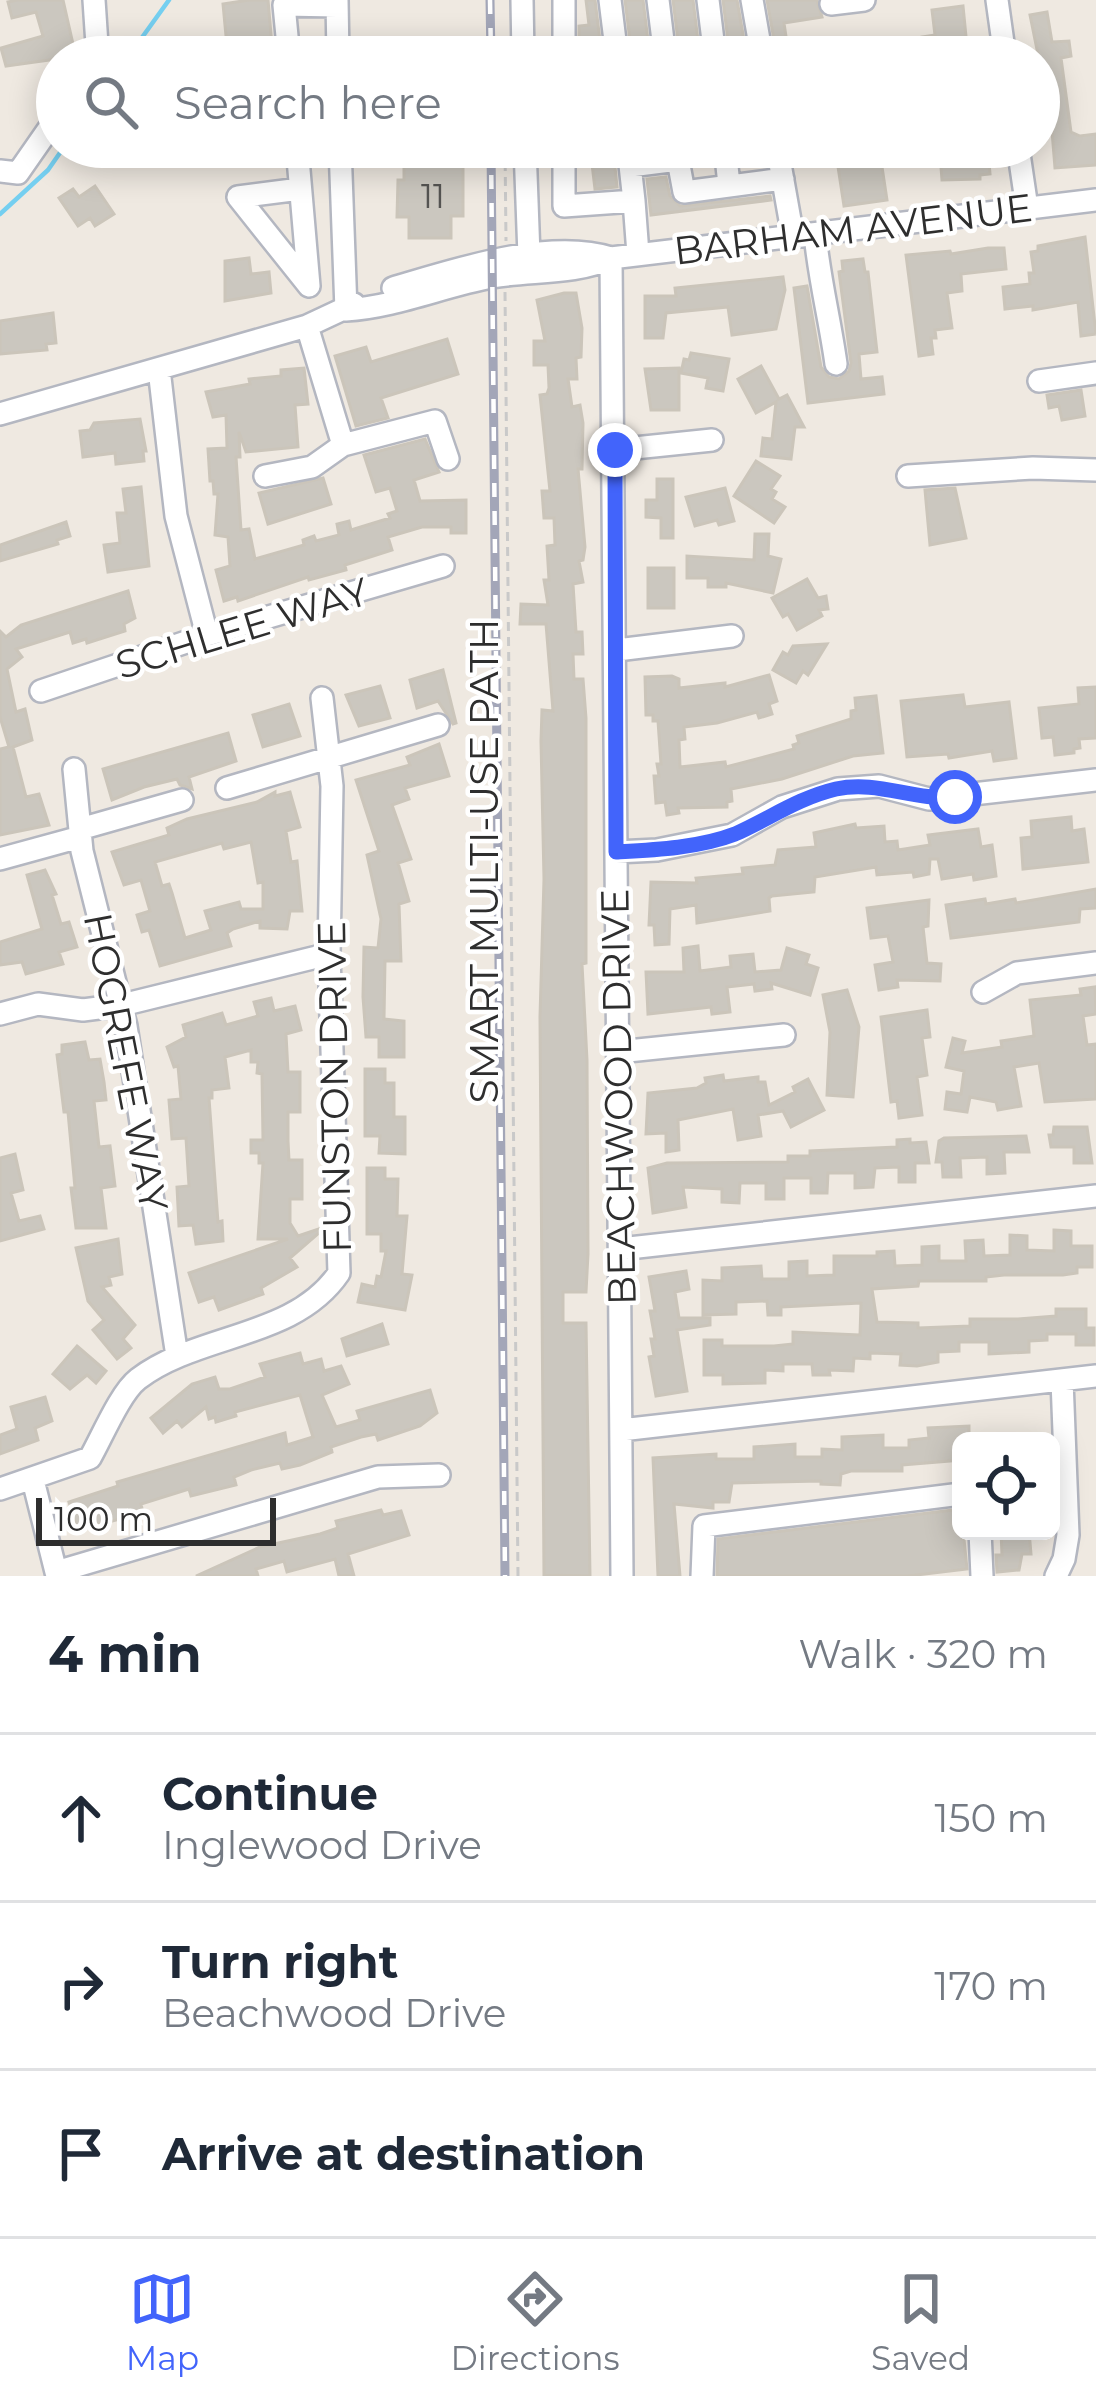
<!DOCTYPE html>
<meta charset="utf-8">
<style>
body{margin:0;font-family:Montserrat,sans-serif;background:#f2f2f3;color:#1f2937}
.controls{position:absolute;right:36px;bottom:36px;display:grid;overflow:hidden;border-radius:18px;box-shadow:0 6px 30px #0003}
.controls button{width:108px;height:108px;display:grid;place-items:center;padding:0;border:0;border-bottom:3px solid #e0e1e3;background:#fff;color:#1f2937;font:60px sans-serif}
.scale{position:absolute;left:36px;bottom:30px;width:240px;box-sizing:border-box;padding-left:12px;border:6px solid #2e2e2e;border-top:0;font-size:33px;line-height:42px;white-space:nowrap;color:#2e2e2e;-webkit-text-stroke:9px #fff;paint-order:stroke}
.stop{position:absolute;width:36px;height:36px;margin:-27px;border:9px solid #4264fb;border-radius:50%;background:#fff}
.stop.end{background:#4264fb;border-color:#fff;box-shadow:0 3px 12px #0008}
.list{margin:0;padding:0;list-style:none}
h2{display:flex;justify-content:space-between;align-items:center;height:156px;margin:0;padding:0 48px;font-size:51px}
h2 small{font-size:39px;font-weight:400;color:#747a83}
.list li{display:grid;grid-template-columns:78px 1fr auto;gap:36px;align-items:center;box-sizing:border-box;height:168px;padding:0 48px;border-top:3px solid #e0e1e3}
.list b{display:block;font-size:45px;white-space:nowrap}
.list p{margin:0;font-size:39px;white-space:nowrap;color:#747a83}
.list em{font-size:39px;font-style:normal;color:#747a83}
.icon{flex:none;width:66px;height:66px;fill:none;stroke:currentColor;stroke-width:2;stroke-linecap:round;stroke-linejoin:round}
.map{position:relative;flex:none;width:1096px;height:1576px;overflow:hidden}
.search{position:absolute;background:#fff;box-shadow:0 6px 30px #0003;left:36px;right:36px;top:36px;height:132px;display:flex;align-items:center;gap:30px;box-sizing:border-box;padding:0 42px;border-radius:66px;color:#747a83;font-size:45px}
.sheet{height:660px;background:#fff}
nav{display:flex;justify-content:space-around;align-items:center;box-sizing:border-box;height:168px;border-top:3px solid #e0e1e3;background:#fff;font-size:33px;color:#747a83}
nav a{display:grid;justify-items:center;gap:6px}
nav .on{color:#4264fb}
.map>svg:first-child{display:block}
</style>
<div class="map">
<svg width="1096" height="1576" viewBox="0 0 1096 1576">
<rect width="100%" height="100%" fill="#efe9e1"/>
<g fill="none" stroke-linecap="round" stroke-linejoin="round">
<path stroke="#75cff0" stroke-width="4.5" d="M128,57L169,0
M0,214L48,170L64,147"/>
</g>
<path fill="#cbc7bf" stroke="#cbc5ba" stroke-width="3" fill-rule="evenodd" d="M17,0H63L73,44L68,46L71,57L6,66L1,48L43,36L36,12L12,18L8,2Z
M249,0H268L273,57H228L223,4Z
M586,0H595L602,57H579V26L589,25Z
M625,0H643L650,57H632Z
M673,0H693L700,57H680Z
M723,0H737L747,57H730Z
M767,0H817L822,17L784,23L789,57H777Z
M963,6L968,57H925L922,37L935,35L932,10Z
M1047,12L1052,42L1069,41L1071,56L1061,58L1071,132L1080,136L1096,134V165L1055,168L1051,119L1030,15Z
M404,147H463V216H451V238H409V217H397L398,180H404Z
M590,147H613L617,187L595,189Z
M835,147H879L887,200L844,206Z
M988,150L990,174L980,175V179L942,180L940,154Z
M666,177L670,196L680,206L770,196L771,200L651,215L647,179Z
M95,186L114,214L95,226L90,218L78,226L59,198L73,189L79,197Z
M1085,237L1096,334L1081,336L1078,302L1033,310V306L1005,309L1003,287L1030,284L1029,273H1034L1031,252L1038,251V246Z
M988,248H1004L1006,269L961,274L962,291L947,293L952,328L935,330L936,338H931L933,354L919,356L906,255L950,251L951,254Z
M249,258L251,274L269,272L271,293L225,301V261Z
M863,259L865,272H868L877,352L859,354L861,379L882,377L884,394L808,403L794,288L807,286L821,367L829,377L839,379L849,371L851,363L839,272L843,271L842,261Z
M783,277L785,290L776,329L732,335L728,307L666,313L663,338H645V296H676L675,288Z
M564,293H576L582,328L581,357L576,358L577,379H568L572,407L580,405L583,423L582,469H578L585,547L583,560L579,561L583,582L573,584L576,632H582L583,654H573L574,679H583L586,718V963L582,964L587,1060L588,1254L586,1292H563V1323H586L590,1576L544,1575L540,1017L544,879L541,741L542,710L553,711L546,624H520L521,604L548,605L544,580H549L547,546L555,545L554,518H544L542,491H550L540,395L547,394L549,388L548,365H534V341H545L537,300Z
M53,313L56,343L46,344L47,350L0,354V321Z
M447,339L458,374L381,398L388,418L356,426L335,356L366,347L371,362Z
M691,353L729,359L723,391L706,388L708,378L681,373L684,359L689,360Z
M761,366L779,399L787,395L804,427H795L791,459L761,456L763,438L772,439L776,402L756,413L738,379Z
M304,368L308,404L295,405L298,447L246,452L239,432L240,457H236L241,530L249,529L255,559L304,545L303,540L314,536L316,541L339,535L337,524L349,521L351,530L390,518L388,514L397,511L390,488L376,492L364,455L425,439L439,472L414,480L420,501L466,500V533H451V527H422L388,537L392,550L345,565L346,570L309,580L308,577L238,601L237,597L224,601L216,570L230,566L228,537L215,535L218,494H214L213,481H210L208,449L227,448L226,415L213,417L206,392L250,384L249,379L281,376V370Z
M679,368V410H651L645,369Z
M1081,390L1085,416L1062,420L1059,406L1049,408L1047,395Z
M140,419L146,451H143L144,461L116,464L115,453L83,457L80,431L90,430L94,423Z
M756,461L780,476L771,489L776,492L772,499L785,507L774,523L734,496Z
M323,478L331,504L268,524L259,493Z
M657,479H673V538H661V518L646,517V500H657Z
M141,487L149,566L108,572L104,545L120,543L117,513H126L123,489Z
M725,488L734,521L719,525L717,520L695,526L686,497Z
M955,488L966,538L930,545L925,490Z
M66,522L70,536L57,540L58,544L0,561V545Z
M755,534H769L768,556L781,559L773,593L726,583V587H708V578H687V556L754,560Z
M648,568H674V608H648Z
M807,579L818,598L826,596L828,609L819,610L822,616L797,630L788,614L783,617L772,598Z
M128,591L135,618L124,624L125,631L87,643L86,639L73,643L70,632L16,649L22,657L7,669L16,712L25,709L32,740L13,747L26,797L39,794L49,825L0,835V749L9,747L0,717V631L6,637L21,625Z
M827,644L808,675L803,671L796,683L773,670L783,652L788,655L793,646Z
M443,670L456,723L453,724L438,701L417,708L410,680Z
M769,675L777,701L769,704L772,714L759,718L757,712L717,723L684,727L685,739L679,740L680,767L725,762L726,767L794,749L793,745L799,743L797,736L851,719V711L856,710L855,698L876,696L883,753L853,756L782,779L731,789L732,801L727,802V807L678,808L679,813L667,815L665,802L656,803L654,776H659L657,764H661L658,721H653V715H646L645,677L672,676L679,679V688L725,683V687Z
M380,686L390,718L359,726L346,695Z
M1096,687V738L1079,739L1080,748L1074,749V753L1055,755L1053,737L1042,738L1039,708L1079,704L1078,688Z
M963,695L965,707L1009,702L1016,758L994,761L992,751L949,758L948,754L907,757L901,701Z
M289,704L300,736L263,747L253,715Z
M228,733L236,761L189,777L192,789L180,785L177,779L144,787L112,800L103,769Z
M439,744L449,776L405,788L409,799L392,805L411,859L398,863L409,901L399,904L401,961H385L384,1019L404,1021V1057H379V1037H366L363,997L364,947L378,948L381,919L367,855L379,851L356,780L410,765L407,757Z
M275,792V796L290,792L300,827L286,831L291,862L297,861L302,911H290L287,929L260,928V921L233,929L227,933L231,946L160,966L149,930L142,932L137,915L150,911L141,880L124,885L112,852L169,835L167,828L187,819L257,802ZM251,842L258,883L263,882V909H241L239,902L205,911L211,930L185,938L172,893L169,884L162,886L155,862L222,843L224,849Z
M1071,817L1072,831L1084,829L1088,862L1023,869L1021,838L1032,837L1031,821Z
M855,824L856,828L884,826L885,842L897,841L898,850L930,845L928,835L978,829L981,847L992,845L996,876L974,880L973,874L942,879L938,859H930L929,874L914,877L913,872L877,875L876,867L815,877L814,892L772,896L769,898L770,911L697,923L696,905L670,909L669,944L655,945L654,925H649L651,882L697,883L696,878L743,874L742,868L775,865L778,850L816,847L814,833Z
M45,870L56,894L52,895L61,924L69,922L77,947L59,952L63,964L26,974L22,962L0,965V942L42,929L27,875Z
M1096,889V908L1080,909L1079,922L951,938L946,905L985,899L986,904L1015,899L1016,903Z
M929,900L928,926L923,927L927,963L941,964L940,981L897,980L898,987L879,990L875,965L893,962L888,936L871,938L867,908Z
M698,946L700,971L731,967L730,956L753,954L755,972L781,970L787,948L809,955L806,964L818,968L810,995L771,983L772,989L755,991L754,984L727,987L730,1012L712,1014L711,1007L648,1014L646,972H684L683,948Z
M1095,987L1096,1014L1083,1016L1087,1045L1096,1044V1099L1045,1102L1039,1063L1014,1067L1021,1106L998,1110L996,1102L970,1097L967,1112L945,1109L947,1092L961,1094L964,1071L946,1067L953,1038L965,1041L962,1053L1002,1047L1001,1041L1034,1036L1030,1000L1081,995L1080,989Z
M847,990L859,1027L853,1097L827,1095L830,1032L823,995Z
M271,998L274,1011L295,1006L301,1030L286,1034L288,1072H300V1112H288V1141L289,1160H302V1199H290V1223L298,1236L319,1229L320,1232L290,1258L297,1267L261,1288L263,1294L219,1310L214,1297L199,1302L189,1273L288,1239H258L263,1163H259V1153H251V1140H263L262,1074L257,1073L258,1062H251V1050L225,1057L229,1088L212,1090V1098H209L218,1222L222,1221L223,1241L196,1244L193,1225L179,1226L177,1187L189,1186L186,1138L172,1139L169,1100L181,1099L178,1066L174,1067L167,1047L186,1037L183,1025L222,1013L226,1025L258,1016L254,1002Z
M927,1010L930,1037L922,1038L927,1075L917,1077L922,1115L899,1118L897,1101L891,1102L881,1017Z
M85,1042L89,1060L100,1059L104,1082L106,1100L94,1101L99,1147L110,1146L115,1186L101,1188L106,1228H76L71,1188H75L68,1112H64L57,1055L62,1054V1045Z
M365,1069H385V1083H394V1117H405V1154L379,1153L380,1136H365Z
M723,1075L724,1081L758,1077V1082H765L769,1105L795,1092L793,1087L808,1079L824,1110L791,1127L783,1111L758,1115L761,1136L738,1140L733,1109L678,1120L679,1150L666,1152V1133L646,1134L648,1093L697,1088L706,1083L705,1078Z
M1054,1127H1087L1092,1163H1074V1147H1051L1049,1135H1053Z
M1026,1136L1029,1152H1004L1005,1173L987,1174V1157L960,1158L961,1177H943L942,1162H936L939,1141L944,1138Z
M910,1139V1143L926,1142L929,1163H915V1182H899V1167L875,1168L873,1187L855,1188V1173H828L827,1193H811V1178H784V1199H766V1183H740L739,1203L722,1202V1189L683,1187L686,1207L653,1213L648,1168L667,1163L788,1162V1156H810V1151L897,1147V1140Z
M15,1154L23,1190L11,1193L19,1221L40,1216L44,1229L0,1241V1158Z
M367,1168H385V1179H398L397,1216H407L402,1274L412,1275L405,1310L358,1302L362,1284L375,1287L377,1276L381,1277L386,1251H381V1234H367Z
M1054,1230L1071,1231V1246H1092V1267H1077V1273L1063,1275H1004L986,1277V1281H919L918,1286L872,1289L877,1322L918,1323V1328L970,1326V1319H1018L1056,1316V1309H1086V1328H1094V1345H1076V1334H1047V1340L1029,1341V1352L989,1354V1342H959V1351L938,1352V1362L917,1366L900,1365L901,1354L870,1353V1359L854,1358L853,1371L829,1370L830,1375H813L812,1364H783V1371L765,1370V1383L723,1384V1375H704V1340H722V1346H774L793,1344V1332L860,1335L861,1303L781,1307V1315H768L767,1301L736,1302V1314L703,1315V1280L722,1281V1268L761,1266L762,1279H789V1262L807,1261V1276L834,1275V1256H877V1252L894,1251L895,1266L922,1265V1247L939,1246V1261H966L965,1241L983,1240L984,1256L1010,1255V1235L1027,1236V1250L1054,1251Z
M118,1239L122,1274L109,1277L111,1285L102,1287L135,1325L123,1339L131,1348L117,1359L93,1330L104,1320L88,1301L76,1248Z
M686,1271L689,1289L675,1292L679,1318H710V1325L677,1330L687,1391L656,1396L649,1357L654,1356L651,1339H655L650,1311H655L649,1277Z
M382,1324L388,1344L347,1356L342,1339Z
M77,1346L106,1371L96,1383L87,1375L70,1389L53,1374Z
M300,1353L303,1364L321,1359L324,1371L341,1366L349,1384L322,1395L336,1427L360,1420L357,1411L430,1390L437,1413L420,1426L378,1440L376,1434L361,1437L331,1447L332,1452L300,1465L282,1469L280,1463L251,1470L234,1477L236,1485L191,1496L189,1489L141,1504L143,1513L97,1525H76L69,1502L118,1486L117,1482L285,1433L287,1445L313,1437L300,1395L235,1412L236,1416L216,1422L215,1417L209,1419L206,1407L182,1427L177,1421L163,1433L151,1418L192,1384L215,1377L219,1389H230L265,1377L260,1364Z
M45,1397L52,1421L35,1428L38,1440L0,1454V1435L17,1429L11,1407Z
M969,1426V1441H961V1460L902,1465V1471H851L841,1474L840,1485L821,1484V1481L732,1483L729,1502H713V1508L674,1504L680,1576H658L653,1458L716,1454V1459H754V1447L795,1444V1457H822V1449L842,1450V1437L883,1435V1448H909V1440L929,1438L928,1428Z
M961,1509L967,1569L908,1576H717L718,1539Z
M381,1510L383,1515L401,1511L409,1535L348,1554L354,1576H339L335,1559L287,1572L284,1561L256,1569L258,1576H196L260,1547L320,1534L338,1528L336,1521Z
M1001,1531H1029L1031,1554H1022L1019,1570L997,1572L996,1555H1002Z"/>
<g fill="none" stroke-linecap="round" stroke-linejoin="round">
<defs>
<path id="minor" d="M337,0L338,57
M522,0L523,57
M564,0V57
M610,0L617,57
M658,0L665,57
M708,0L715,57
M752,0L762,57
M997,0L1005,57
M831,4L864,0
M93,57L97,45L94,0
M289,57L284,5L337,6
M297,147L309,286
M340,147L346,310
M525,147L529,256
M564,147V206L634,201L638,254
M628,147L634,201
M725,147L729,185
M777,147L793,237
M1018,147L1027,208
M678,160L684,192L783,179
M630,166L678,160L677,148
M0,171L18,173L57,117
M300,189L238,197L309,286
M815,234C819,278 830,320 836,364
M611,258L622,1576
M393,288C454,270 549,238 611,258
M346,310C396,307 443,286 492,277C531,270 574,275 611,258L1096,200
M159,369L176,516L207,635
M1039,381L1096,373
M0,414L307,326L354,304
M343,445L435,421L448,459
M615,450L712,440
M265,476L312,467L343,445L307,326
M908,476L1033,468L1096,470
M617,650L732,636
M41,691L207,635L443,566
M74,769L82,851L126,1026L177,1356
M227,788L438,725
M80,829L182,800
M616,852L657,850L732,835L782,807L838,789L879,786L929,799L1096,780
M0,859L80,837
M983,992L1017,973L1096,963
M0,1014L38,1004L83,1010L122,1005L329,954
M618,1052L784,1035
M620,1249L1096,1196
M621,1430L1096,1376
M33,1480L56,1572L378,1477L439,1475
M0,1489L90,1458C102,1437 120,1393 138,1379C198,1333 294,1339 339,1273L329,954L332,786L322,698
M980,1531L982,1576
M702,1576L704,1526L961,1494
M1056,1576L1064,1559L1068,1535L1062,1380"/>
</defs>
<use href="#minor" stroke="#b4b7c1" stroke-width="26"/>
<path stroke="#c9c9c9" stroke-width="3" stroke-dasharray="9 6" stroke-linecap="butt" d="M505,147L506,241
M505,292L518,1576"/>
<use href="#minor" stroke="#fff" stroke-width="21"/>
<defs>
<path id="rail" d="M490,0L491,57
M491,147L505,1576"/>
</defs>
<use href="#rail" stroke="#a3a6b8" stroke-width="9"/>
<use href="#rail" stroke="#fff" stroke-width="4.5" stroke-dasharray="14" stroke-linecap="butt"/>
</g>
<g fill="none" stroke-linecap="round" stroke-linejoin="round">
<path stroke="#4264fb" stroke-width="15" d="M615,450L616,852C653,850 699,848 735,834C769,819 798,798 836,789C878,780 914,801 955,797"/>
</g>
<g text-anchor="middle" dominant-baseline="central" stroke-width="9" stroke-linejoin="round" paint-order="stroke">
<g font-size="33" fill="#555452">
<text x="433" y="196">11</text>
</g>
<g font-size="39" fill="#2e2e2e" stroke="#fff">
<text transform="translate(853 229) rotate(-7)">BARHAM AVENUE</text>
<text transform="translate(242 628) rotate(-17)">SCHLEE WAY</text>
<text transform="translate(484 861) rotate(-90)">SMART MULTI-USE PATH</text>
<text transform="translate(126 1062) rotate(79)">HOGREFE WAY</text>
<text transform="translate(334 1087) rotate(-91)">FUNSTON DRIVE</text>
<text transform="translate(618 1097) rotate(-91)">BEACHWOOD DRIVE</text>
</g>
</g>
</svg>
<div class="controls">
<button><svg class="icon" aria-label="locate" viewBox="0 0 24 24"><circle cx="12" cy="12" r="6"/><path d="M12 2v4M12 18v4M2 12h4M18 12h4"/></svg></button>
</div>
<div class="scale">100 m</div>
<div class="stop" style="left:955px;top:797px"></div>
<div class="stop end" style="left:615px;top:450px"></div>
<div class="search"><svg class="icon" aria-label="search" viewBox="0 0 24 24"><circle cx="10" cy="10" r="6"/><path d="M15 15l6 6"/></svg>Search here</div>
</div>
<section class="sheet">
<h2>4 min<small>Walk · 320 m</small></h2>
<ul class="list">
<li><svg class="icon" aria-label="ahead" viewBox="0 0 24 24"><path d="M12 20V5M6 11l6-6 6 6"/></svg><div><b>Continue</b><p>Inglewood Drive</p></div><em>150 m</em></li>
<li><svg class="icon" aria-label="right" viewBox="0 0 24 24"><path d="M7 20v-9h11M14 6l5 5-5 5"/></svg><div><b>Turn right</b><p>Beachwood Drive</p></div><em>170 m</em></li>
<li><svg class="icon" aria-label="arrive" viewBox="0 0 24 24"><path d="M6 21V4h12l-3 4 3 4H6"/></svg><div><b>Arrive at destination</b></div></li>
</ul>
</section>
<nav>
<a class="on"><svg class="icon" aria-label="map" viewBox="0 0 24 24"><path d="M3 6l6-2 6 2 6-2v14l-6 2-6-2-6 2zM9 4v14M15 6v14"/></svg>Map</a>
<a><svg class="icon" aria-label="directions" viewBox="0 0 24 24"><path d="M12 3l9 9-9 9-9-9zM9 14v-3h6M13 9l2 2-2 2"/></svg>Directions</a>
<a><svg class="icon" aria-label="saved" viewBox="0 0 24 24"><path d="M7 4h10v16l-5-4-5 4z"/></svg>Saved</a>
</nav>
